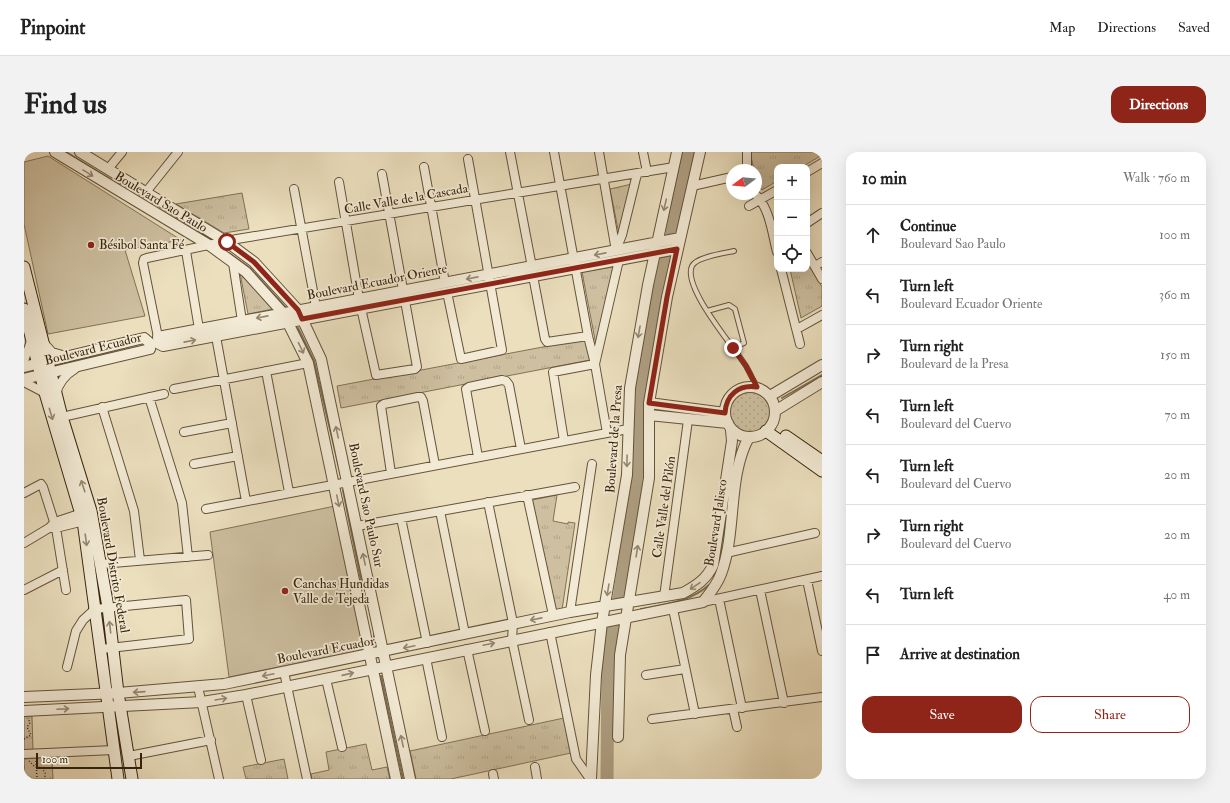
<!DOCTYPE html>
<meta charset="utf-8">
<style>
body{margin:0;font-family:"IM FELL Double Pica",serif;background:#f2f2f2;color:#222}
.controls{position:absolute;right:12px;top:12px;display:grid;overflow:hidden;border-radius:8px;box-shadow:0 4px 16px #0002}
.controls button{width:36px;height:36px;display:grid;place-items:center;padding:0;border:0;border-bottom:1px solid #e0e0e0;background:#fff;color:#222;font:20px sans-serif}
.compass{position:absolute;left:702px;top:12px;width:36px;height:36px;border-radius:50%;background:#fff;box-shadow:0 4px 16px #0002;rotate:254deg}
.scale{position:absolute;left:12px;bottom:10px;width:106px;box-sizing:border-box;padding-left:4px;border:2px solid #38240d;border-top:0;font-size:11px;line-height:14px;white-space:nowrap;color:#38240d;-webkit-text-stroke:3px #f2ead5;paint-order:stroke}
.stop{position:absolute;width:12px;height:12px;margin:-9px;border:3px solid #8f2418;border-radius:50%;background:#fff}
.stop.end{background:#8f2418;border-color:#fff;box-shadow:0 1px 4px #0008}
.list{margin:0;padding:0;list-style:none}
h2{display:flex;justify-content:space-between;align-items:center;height:52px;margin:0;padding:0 16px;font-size:17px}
h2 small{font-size:13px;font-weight:400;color:#767676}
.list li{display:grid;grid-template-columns:26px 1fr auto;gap:12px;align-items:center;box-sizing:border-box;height:60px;padding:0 16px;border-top:1px solid #e0e0e0}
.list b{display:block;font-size:15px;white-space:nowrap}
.list p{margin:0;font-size:13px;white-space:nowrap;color:#767676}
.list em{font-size:13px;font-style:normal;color:#767676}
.actions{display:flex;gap:8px;padding:12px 16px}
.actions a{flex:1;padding:9px 0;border:1px solid #8f2418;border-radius:12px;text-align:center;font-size:14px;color:#8f2418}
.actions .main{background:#8f2418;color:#fff}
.icon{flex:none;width:22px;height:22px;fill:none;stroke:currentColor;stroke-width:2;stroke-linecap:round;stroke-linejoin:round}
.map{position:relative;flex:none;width:798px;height:627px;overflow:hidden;border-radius:12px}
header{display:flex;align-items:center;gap:24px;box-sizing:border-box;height:56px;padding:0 20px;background:#fff;border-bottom:1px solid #e0e0e0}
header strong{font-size:19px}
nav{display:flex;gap:22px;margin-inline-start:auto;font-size:14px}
.intro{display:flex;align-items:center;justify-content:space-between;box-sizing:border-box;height:96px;padding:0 24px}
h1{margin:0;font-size:28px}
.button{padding:10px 18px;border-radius:12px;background:#8f2418;color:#fff;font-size:14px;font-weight:700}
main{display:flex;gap:24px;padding:0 24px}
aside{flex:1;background:#fff;border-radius:12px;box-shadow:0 4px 16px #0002}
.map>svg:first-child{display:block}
</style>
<header>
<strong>Pinpoint</strong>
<nav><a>Map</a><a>Directions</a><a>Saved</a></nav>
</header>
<div class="intro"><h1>Find us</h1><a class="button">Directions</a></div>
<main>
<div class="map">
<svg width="798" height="627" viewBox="0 0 798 627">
<defs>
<pattern id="park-tufts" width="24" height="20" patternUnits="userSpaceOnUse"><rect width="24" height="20" fill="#cdbfa0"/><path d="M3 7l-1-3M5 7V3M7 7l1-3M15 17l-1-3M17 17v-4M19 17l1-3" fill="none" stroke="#b1a489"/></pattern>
<pattern id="garden-dots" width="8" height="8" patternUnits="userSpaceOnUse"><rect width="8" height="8" fill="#cdbfa0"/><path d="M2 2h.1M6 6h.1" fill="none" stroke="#b1a489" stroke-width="1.8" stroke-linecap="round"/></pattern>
</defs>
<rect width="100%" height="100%" fill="#ebdfbe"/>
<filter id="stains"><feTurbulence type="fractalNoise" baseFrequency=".005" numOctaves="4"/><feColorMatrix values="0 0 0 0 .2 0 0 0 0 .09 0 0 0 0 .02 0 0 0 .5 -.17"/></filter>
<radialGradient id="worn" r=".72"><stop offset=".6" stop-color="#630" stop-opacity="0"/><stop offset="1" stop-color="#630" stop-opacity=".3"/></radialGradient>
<path fill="#cdbfa0" stroke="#827256" d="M24,4L157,88L101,98L121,164L24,182L0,72V10Z
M311,354L340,498L205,525L186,380Z"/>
<path fill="url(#park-tufts)" stroke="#827256" d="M726,0H798V3L778,15H753V29L738,38L734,32L732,18H730Z
M608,32L595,82L586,37Z
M218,41L225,77L200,81L152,52Z
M783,109L798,135V154L777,166L766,117H783Z
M589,115L573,198L558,120Z
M216,121L249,157L224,162Z
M561,187L566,208L317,256L313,234Z
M533,343L529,369L544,372V370L551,371L538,458L531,459L508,348Z
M0,564H8L9,599H0Z
M540,566L547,601L427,627H392L386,599Z
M342,592L348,618L363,615L366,627H288L287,622L305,618L302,600Z
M28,605L29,627H1L0,607Z
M260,607L264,627H222L219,615Z"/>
<path fill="url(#garden-dots)" stroke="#827256" d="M706 259a22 22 0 1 1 44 0a22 22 0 1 1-44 0Z"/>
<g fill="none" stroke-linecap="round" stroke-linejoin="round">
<path stroke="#7f6e53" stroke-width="2" d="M42,0L96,33
M205,101L226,116L263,157
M274,176L290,209L317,324
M758,246L798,223
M669,262L687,264
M319,338L338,433
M596,437L599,442
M617,457C642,452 666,450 685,433
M350,484L352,494
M357,524L379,627"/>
<path stroke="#ae9f82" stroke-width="13" d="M648,81L664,0
M595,447L612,334L617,238L640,108
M583,627L584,503L589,475"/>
<defs>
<path id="service" d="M710,99C701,101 672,105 668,114C658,135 710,195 722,214C726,221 729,228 733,235
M683,159L705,153L711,157L720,191L709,196"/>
<path id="minor" d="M486,0L508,115
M530,0L564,184L571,212L529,220L540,289
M575,0L592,99
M619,0L623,20
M723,0V18
M400,15L421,131
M84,17L98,0
M783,20L798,11
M315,30L335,147
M668,34L708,25
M270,37L292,155
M122,40L154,0
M731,42C746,56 748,81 753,100
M725,54L753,38
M783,71L798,61
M592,98L598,83L613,22
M162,99L175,177
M783,101L798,127
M209,111L218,169
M791,114L798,110
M757,117L776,192
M509,124L521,187L523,190L564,184
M423,140L437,207L478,198L444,7
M337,156L352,223L391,217L393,215L358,22
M773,177L798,163
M191,179L222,349
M134,185L119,111L120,107L123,106L213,87L650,15
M20,191L28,200L42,204
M0,209L7,189
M242,219L265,340
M0,230L21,241
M150,237L284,211
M32,242C35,230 41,223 51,217
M125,245L158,351L164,405
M78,255L110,359L116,408
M38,265L140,242
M160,280L208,271
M583,281L571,212L595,108
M454,305L442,237L445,235L478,228L482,229L485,233L497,297
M170,312L214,304
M367,321L357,254L360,252L394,245H397L399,249L411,313
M0,341L17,332L19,335L32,376L42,438
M503,343L529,463
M464,350L489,471L488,488L505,568
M182,357L604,277
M416,359L441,482
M377,366L403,491
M333,374L551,335
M27,376H32L64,368
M0,391L25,376L31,370L61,360
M702,401L791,381
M77,412L184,403
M783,428L798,499
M0,438L39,418
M736,438L760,551
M640,445L664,268
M695,447L718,556
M679,450L798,424
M649,457L671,562
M546,460L568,312
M526,480L552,607L566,627
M443,497L461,579
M402,506L418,585
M43,515L52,479L59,468L71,457L162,448L165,487L77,497
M260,520L283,627
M622,523L661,517
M302,527L318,595
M174,535L195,627
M222,543L237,608
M709,557L713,575
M628,567L798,545
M0,602L90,598
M105,604L187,588
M511,615L513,627
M469,622L470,627"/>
<path id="tertiary" d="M31,0L185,93L222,120L259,161L284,211L372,627
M56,0L203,90L230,110L274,158L297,207L386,627
M653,97L139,194L135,192L134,185L656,86
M0,215L120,186L127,192L126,197L0,227
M701 260a25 25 0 1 1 50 0a25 25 0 1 1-50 0Z
M746,244L798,213
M625,251L701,261
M751,259L798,230
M625,263L704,271
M0,545L94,541L200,532L546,460L659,441C672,434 683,427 689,413L708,289L707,278
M0,559L178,550L222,543L679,450C686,441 693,433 697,422C713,380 703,325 725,285
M594,585L596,503L625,326V251L643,145L676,0
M567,627L572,523L578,470L603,323L606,236L624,133L653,0"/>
<path id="secondary" d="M0,115L38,265L67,359L84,455L94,541L108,627
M0,157L21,241L59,369L94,627
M742,279L798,319
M762,284L798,309"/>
</defs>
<use href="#service" stroke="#655339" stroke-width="6"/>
<use href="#minor" stroke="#655339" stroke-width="10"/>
<use href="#tertiary" stroke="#655339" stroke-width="12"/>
<use href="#secondary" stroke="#38240d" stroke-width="13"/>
<path stroke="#38240d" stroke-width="1.5" stroke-dasharray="1 2" stroke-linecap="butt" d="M0,587L7,583L3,575L6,571L4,566
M5,609L10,614L18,616L21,621V627
M12,609L13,627"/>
<use href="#service" stroke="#f2ead5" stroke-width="4"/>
<use href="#minor" stroke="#f2ead5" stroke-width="8"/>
<use href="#tertiary" stroke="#f2ead5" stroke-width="10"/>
<use href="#secondary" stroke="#f2ead5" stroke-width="11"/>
</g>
<defs><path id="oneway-shaft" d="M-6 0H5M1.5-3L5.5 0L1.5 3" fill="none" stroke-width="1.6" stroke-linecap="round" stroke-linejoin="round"/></defs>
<g stroke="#958771">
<use href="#oneway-shaft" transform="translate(64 21) rotate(32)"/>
<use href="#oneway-shaft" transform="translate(641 53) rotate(103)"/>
<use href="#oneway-shaft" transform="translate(576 102) rotate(169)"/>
<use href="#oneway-shaft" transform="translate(448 126) rotate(169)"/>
<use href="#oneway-shaft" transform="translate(238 165) rotate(169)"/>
<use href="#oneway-shaft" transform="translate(615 180) rotate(100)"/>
<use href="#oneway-shaft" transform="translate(166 189) rotate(-11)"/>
<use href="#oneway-shaft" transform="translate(277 196) rotate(64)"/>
<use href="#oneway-shaft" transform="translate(27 262) rotate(73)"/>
<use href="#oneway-shaft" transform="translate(313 280) rotate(-102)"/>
<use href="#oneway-shaft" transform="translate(603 309) rotate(91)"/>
<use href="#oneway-shaft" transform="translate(59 334) rotate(-108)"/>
<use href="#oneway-shaft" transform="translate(314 349) rotate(78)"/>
<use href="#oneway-shaft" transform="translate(62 388) rotate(82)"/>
<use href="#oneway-shaft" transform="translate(613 399) rotate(-81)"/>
<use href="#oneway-shaft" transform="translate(340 407) rotate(-102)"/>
<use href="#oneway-shaft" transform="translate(671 434) rotate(146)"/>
<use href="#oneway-shaft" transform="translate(584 438) rotate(99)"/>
<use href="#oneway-shaft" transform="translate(512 467) rotate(169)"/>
<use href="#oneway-shaft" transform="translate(86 475) rotate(-97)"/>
<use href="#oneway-shaft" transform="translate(465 492) rotate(-12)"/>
<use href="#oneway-shaft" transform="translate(385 495) rotate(168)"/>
<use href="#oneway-shaft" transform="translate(324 522) rotate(-13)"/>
<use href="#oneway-shaft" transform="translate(244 523) rotate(168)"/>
<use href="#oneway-shaft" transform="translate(115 540) rotate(176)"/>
<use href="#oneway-shaft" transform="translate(197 547) rotate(-9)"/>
<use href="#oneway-shaft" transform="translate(39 557) rotate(-3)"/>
<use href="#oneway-shaft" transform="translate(378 589) rotate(-102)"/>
</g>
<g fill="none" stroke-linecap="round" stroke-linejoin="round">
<path stroke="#8f2418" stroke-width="5" d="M203,90L230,110L274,158L278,167L653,97L643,145L625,251L701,261C702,243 715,232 733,235L722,214L709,196"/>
</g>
<g fill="#8f2418" stroke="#f2ead5" stroke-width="1.5">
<circle cx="67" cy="93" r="4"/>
<circle cx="261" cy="439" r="4"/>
</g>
<g text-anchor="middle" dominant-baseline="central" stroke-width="3.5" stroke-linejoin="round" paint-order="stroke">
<g font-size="13" fill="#38240d" stroke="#f2ead5">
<text transform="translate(382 47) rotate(-10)">Calle Valle de la Cascada</text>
<text transform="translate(137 50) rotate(31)">Boulevard Sao Paulo</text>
<text transform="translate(353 130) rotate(-11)">Boulevard Ecuador Oriente</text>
<text transform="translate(69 197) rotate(-14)">Boulevard Ecuador</text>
<text transform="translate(590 287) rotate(-86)">Boulevard de la Presa</text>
<text transform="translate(342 353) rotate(78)">Boulevard Sao Paulo Sur</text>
<text transform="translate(640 355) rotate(-82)">Calle Valle del Pilón</text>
<text transform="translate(692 371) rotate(-81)">Boulevard Jalisco</text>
<text transform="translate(89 413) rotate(80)">Boulevard Distrito Federal</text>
<text transform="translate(302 498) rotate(-11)">Boulevard Ecuador</text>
</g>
<g font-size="13" fill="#38240d" stroke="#f2ead5" text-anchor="start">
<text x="75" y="93">Bésibol Santa Fé</text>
<text x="269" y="432">Canchas Hundidas<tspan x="269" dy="15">Valle de Tejeda</tspan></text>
</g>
</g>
<rect width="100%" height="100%" filter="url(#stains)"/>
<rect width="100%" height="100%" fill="url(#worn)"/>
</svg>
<div class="controls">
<button>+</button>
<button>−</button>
<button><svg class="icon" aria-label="locate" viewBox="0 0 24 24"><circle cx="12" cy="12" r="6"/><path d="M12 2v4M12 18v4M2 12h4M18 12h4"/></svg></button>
</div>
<svg class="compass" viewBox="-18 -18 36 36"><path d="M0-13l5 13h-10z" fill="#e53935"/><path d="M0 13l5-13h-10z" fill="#767676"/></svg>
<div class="scale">100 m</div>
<div class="stop" style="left:203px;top:90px"></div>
<div class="stop end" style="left:709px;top:196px"></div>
</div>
<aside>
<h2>10 min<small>Walk · 760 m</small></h2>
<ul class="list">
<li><svg class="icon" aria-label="ahead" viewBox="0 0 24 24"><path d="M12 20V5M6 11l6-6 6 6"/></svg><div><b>Continue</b><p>Boulevard Sao Paulo</p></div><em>100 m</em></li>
<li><svg class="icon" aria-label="left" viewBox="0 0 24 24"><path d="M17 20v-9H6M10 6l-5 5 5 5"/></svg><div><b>Turn left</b><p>Boulevard Ecuador Oriente</p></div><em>360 m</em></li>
<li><svg class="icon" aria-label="right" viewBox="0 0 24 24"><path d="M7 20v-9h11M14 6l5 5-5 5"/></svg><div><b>Turn right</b><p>Boulevard de la Presa</p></div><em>150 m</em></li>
<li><svg class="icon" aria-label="left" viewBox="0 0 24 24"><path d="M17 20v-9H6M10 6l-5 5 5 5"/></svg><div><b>Turn left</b><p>Boulevard del Cuervo</p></div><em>70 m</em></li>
<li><svg class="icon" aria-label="left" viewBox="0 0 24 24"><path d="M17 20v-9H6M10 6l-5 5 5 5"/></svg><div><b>Turn left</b><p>Boulevard del Cuervo</p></div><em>20 m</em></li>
<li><svg class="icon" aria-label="right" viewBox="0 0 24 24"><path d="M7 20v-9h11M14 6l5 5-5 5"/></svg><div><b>Turn right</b><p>Boulevard del Cuervo</p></div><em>20 m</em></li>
<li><svg class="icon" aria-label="left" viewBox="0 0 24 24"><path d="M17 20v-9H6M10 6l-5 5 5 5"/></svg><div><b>Turn left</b></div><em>40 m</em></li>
<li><svg class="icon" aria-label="arrive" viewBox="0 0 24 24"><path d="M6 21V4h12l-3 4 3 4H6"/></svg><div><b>Arrive at destination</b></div></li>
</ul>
<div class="actions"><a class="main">Save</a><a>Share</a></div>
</aside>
</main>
